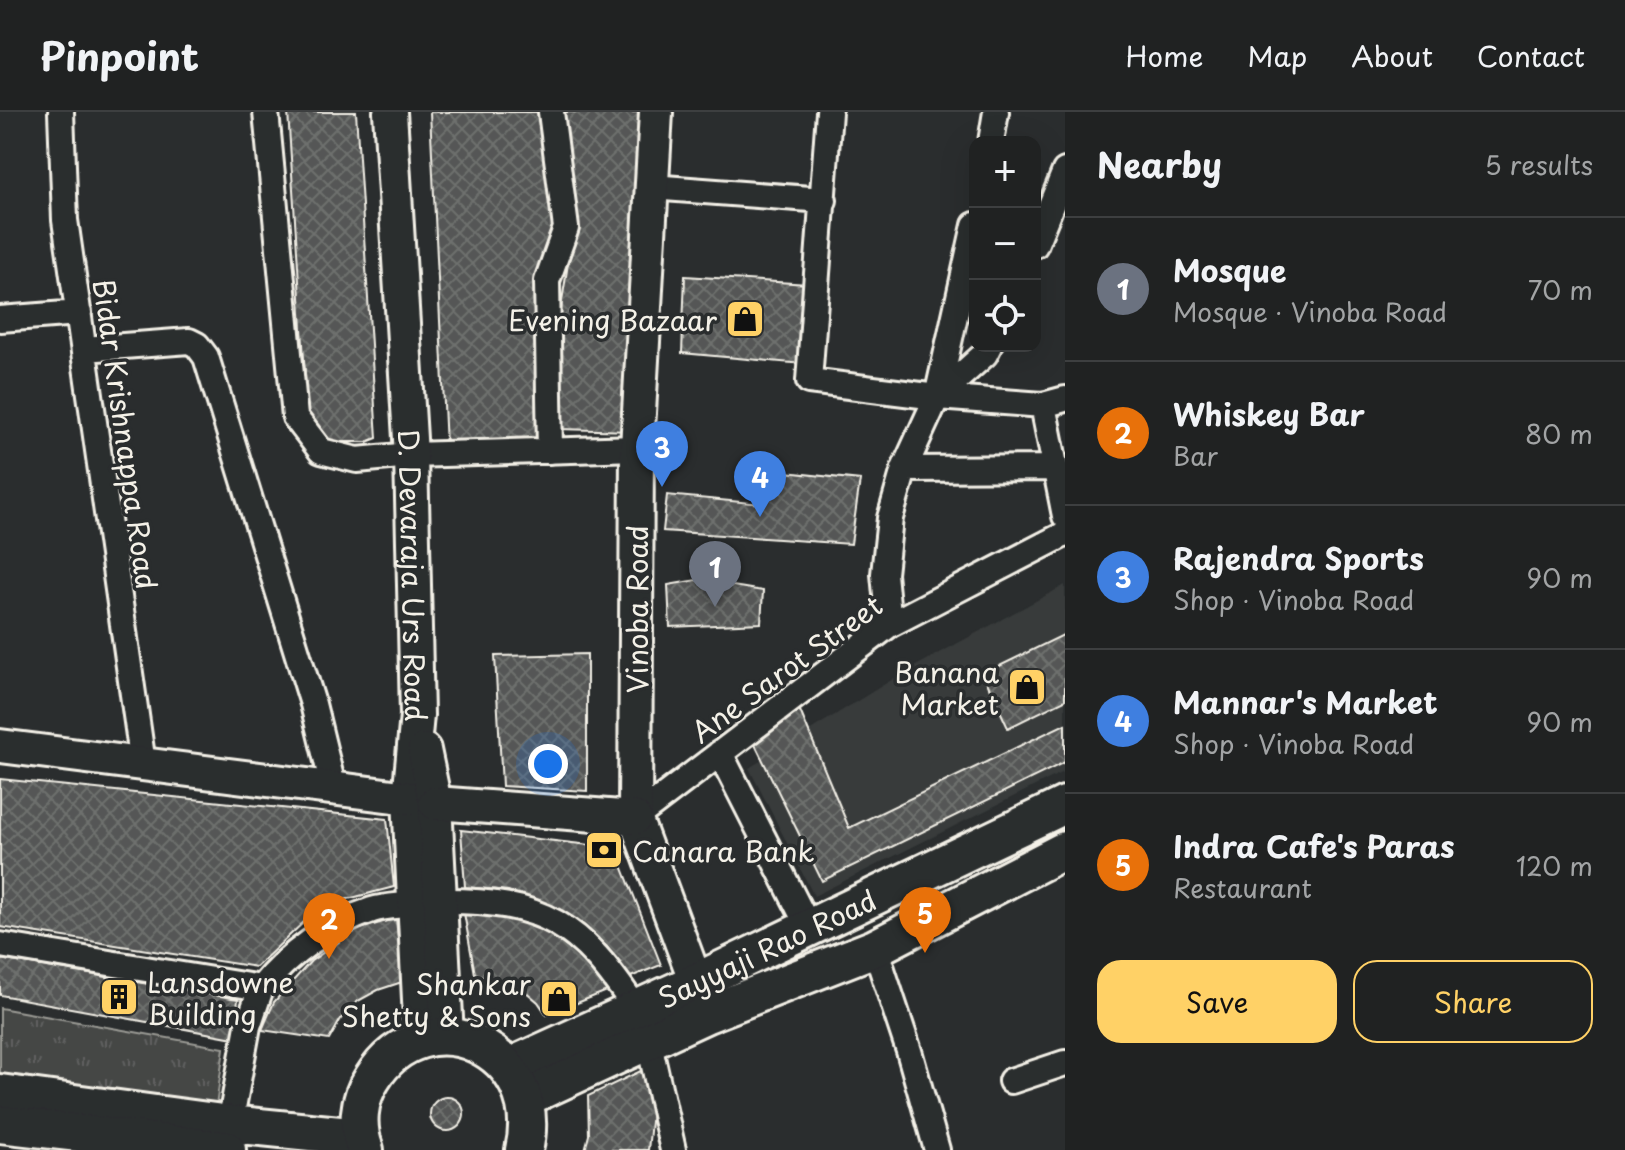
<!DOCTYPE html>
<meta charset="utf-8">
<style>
body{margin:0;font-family:"Playpen Sans",sans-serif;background:#2d2f2f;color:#f1f3f6}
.controls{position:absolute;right:24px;top:24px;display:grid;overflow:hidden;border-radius:16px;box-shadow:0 8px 32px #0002}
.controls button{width:72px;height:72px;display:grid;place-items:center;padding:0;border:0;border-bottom:2px solid #3d3f40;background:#202222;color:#f1f3f6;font:40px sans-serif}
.you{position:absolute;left:548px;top:652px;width:28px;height:28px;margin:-20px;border:6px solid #fff;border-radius:50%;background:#1a73e8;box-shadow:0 0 0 12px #1a73e833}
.badge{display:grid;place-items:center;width:52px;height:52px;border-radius:50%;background:#ffd166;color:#fff;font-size:26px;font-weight:700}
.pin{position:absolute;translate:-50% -66px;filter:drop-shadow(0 2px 4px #0008)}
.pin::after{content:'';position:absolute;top:42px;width:28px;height:24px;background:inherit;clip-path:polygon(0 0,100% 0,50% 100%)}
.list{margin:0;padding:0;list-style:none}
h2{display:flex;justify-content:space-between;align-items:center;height:104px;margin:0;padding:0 32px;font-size:34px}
h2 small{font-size:26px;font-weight:400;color:#a2a4a5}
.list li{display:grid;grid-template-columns:52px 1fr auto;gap:24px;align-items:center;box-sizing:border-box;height:144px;padding:0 32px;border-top:2px solid #3d3f40}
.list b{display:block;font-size:30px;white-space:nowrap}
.list p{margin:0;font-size:26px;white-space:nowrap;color:#a2a4a5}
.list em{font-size:26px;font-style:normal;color:#a2a4a5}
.actions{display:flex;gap:16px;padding:24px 32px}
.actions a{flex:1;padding:18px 0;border:2px solid #ffd166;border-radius:24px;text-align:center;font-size:28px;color:#ffd166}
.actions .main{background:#ffd166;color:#111}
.icon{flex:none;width:44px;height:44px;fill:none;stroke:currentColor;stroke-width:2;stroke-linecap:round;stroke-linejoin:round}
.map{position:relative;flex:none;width:1065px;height:1038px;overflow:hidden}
header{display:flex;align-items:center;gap:48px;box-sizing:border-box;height:112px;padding:0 40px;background:#202222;border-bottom:2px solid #3d3f40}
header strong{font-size:38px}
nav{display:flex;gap:44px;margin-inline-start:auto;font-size:28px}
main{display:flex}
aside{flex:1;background:#202222}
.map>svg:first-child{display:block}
</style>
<header>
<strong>Pinpoint</strong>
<nav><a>Home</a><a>Map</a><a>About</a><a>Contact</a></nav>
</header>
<main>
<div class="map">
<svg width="1065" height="1038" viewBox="0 0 1065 1038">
<defs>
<pattern id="grass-tufts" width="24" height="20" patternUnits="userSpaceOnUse" patternTransform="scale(2)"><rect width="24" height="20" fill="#444645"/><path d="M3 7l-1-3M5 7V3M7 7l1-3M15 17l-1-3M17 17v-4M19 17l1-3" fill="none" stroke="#606160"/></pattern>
<pattern id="building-cross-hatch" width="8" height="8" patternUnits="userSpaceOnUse" patternTransform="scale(2)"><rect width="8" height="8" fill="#555756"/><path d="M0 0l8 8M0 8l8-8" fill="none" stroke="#6e706e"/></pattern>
</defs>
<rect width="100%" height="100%" fill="#2a2d2e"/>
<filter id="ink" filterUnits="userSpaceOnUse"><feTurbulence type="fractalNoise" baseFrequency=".0125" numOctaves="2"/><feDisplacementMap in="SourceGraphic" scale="16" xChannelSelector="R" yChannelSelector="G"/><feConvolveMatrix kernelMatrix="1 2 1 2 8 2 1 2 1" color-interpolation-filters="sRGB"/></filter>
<g filter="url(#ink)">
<path fill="#373a3a" d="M1065,473V659L814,784L749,656L901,562Z"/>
<path fill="url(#grass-tufts)" stroke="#9c9c96" stroke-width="2" d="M0,896L224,936L215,1002L0,977Z"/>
<path fill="url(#building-cross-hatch)" stroke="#f4f1e8" stroke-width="2" d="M288,0H356L377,326L367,330H329L308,309Z
M430,0H543L559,114L540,330L446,334Z
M558,0H651L633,319L559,317L555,276L562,189L575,108Z
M685,164L808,172L803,252L682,241Z
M766,358L860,368L851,432L663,419L667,383L762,392Z
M697,468L763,479L761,511L670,515L668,473Z
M1065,522V588L1008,616L983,562Z
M587,542V679L502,674L495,544Z
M798,594L849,716L1065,612V650L822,769L745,612Z
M0,667L387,707L394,775L321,794L256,855L0,815Z
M461,718L615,736L661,853L628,866L607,835L577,811L542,791L508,779L465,775Z
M464,801L498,803L531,813L551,823L583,848L607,879L547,903L538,890L525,879L475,862Z
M396,806L402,870L378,878L358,889L342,905L329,928L262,918L274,890L311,849L357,818Z
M0,847L238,887L234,926L0,883Z
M647,956L652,1000L648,1038H585L589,1023L588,984Z
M430 1002a17 17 0 1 1 34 0a17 17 0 1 1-34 0Z"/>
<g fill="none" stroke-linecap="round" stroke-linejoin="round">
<defs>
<path id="minor" d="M61,0L65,108L143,652
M266,0L295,305L321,339L357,348L411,343L637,336
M829,0L809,269L937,285L1043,293
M991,30L996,0
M651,75L824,88
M1035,133L1065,59
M0,207L79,201
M84,237L189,229L197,233L206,245L313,592L334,678
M937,285L975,113
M1065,287L1043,293L1065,404
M550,339L547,169L566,116L551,0
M904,357L1054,356
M889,513L884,462L890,406L904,357L937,285L985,242L989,234
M720,641L809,816
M635,706L889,513L1065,422
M440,789C544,788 580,812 636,897
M0,833L261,876C288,842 330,812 372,798C385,794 401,794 415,792
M875,836L909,939L937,1038
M649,931L673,1038
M1011,969L1065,951
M230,1012L248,914L261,876"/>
<g id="tertiary">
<path id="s1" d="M390,0L411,343L417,603L409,686L421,928"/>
<path d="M656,0L637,336L635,706L696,870"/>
<path d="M0,634L409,686"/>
<path d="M424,638L435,691L447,925"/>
<path d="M435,691L635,706"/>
</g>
<g id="secondary">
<path id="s2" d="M509,955L696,870L1065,693"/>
<path d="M0,981L230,1012L360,1025"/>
<path d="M525,986L707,902L875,836L1065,738"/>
<path d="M0,1012L227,1038"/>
<path d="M365,1038C356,1014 358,988 372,967C425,881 548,937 524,1038"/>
</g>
</defs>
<use href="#minor" stroke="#f4f1e8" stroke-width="30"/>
<use href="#tertiary" stroke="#f4f1e8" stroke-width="38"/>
<use href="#secondary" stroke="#f4f1e8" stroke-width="42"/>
<use href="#minor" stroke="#2a2d2e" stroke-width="24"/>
<use href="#tertiary" stroke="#2a2d2e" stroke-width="32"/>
<use href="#secondary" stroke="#2a2d2e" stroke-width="36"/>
</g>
</g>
<defs>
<symbol id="shop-square" viewBox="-11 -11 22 22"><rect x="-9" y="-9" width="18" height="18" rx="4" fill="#ffd166" stroke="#2a2d2e"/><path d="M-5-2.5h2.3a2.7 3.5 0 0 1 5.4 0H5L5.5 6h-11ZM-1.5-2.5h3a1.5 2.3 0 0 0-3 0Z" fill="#111"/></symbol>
<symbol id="bank-square" viewBox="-11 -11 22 22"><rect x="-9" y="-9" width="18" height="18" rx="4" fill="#ffd166" stroke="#2a2d2e"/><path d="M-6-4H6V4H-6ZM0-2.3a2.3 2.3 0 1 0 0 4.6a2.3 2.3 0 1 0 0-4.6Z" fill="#111"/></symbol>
<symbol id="building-square" viewBox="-11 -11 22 22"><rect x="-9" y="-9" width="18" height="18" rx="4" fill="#ffd166" stroke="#2a2d2e"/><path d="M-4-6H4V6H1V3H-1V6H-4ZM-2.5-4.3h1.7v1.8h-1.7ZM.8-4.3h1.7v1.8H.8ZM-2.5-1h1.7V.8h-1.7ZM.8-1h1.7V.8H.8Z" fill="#111"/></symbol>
</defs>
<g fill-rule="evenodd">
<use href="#shop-square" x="723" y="185" width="44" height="44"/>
<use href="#shop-square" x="1005" y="553" width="44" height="44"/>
<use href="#bank-square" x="582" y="716" width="44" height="44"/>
<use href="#building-square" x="97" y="863" width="44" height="44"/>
<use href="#shop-square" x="537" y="865" width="44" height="44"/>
</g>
<g text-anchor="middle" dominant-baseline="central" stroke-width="7" stroke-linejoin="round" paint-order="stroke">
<g font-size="28" fill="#f4f1e8" stroke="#2a2d2e" text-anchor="end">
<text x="717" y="207">Evening Bazaar</text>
<text x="999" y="559">Banana<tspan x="999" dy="32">Market</tspan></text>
<text x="632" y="738" text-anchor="start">Canara Bank</text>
<text x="147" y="869" text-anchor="start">Lansdowne<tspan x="147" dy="32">Building</tspan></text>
<text x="531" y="871">Shankar<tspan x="531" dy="32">Shetty &amp; Sons</tspan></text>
</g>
<g font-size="28" fill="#f4f1e8" stroke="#2a2d2e">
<text transform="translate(126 322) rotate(82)">Bidar Krishnappa Road</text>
<text stroke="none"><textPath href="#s1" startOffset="464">D. Devaraja Urs Road</textPath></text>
<text transform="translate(636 497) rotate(-90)">Vinoba Road</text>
<text transform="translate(786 556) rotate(-36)">Ane Sarot Street</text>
<text stroke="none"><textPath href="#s2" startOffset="284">Sayyaji Rao Road</textPath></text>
</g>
</g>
</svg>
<div class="controls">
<button>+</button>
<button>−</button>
<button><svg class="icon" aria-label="locate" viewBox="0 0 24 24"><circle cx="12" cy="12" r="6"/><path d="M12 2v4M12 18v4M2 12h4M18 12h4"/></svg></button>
</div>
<div class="you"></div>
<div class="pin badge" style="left:715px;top:495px;background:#6b7280">1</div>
<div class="pin badge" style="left:329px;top:847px;background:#e8710a">2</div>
<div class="pin badge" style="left:662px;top:375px;background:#3f7fe0">3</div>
<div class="pin badge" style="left:760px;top:405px;background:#3f7fe0">4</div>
<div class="pin badge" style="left:925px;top:841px;background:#e8710a">5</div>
</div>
<aside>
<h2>Nearby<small>5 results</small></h2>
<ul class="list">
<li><span class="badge" style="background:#6b7280">1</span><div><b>Mosque</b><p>Mosque · Vinoba Road</p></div><em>70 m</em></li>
<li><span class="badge" style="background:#e8710a">2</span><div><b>Whiskey Bar</b><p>Bar</p></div><em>80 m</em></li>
<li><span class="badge" style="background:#3f7fe0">3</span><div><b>Rajendra Sports</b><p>Shop · Vinoba Road</p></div><em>90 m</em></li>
<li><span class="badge" style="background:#3f7fe0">4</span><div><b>Mannar's Market</b><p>Shop · Vinoba Road</p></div><em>90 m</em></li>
<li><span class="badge" style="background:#e8710a">5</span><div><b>Indra Cafe's Paras</b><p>Restaurant</p></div><em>120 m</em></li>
</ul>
<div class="actions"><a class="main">Save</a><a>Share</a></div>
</aside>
</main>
